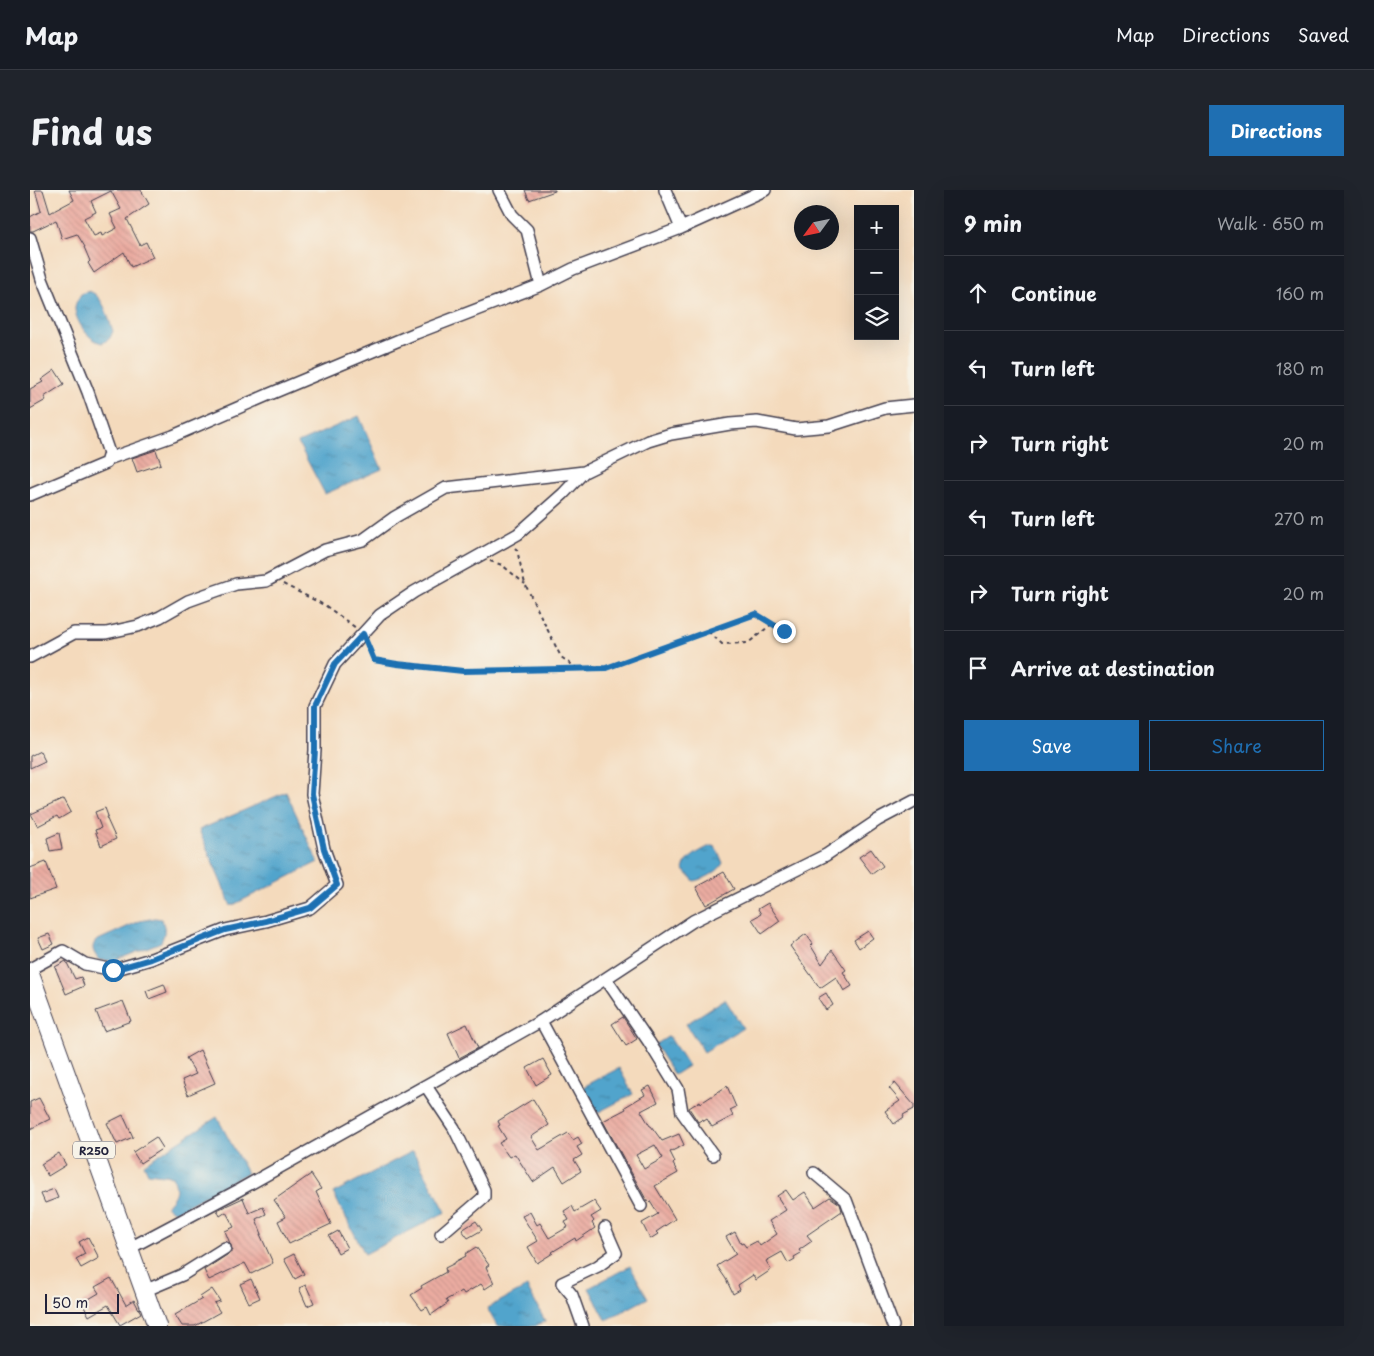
<!DOCTYPE html>
<meta charset="utf-8">
<style>
body{margin:0;font-family:"Playpen Sans",sans-serif;background:#20242c;color:#f1f3f6}
.controls{position:absolute;right:15px;top:15px;display:grid;overflow:hidden;border-radius:0px;box-shadow:0 5px 20px #0002}
.controls button{width:45px;height:45px;display:grid;place-items:center;padding:0;border:0;border-bottom:1px solid #363941;background:#171b24;color:#f1f3f6;font:25px sans-serif}
.compass{position:absolute;left:764px;top:15px;width:45px;height:45px;border-radius:50%;background:#171b24;box-shadow:0 5px 20px #0002;rotate:237deg}
.scale{position:absolute;left:15px;bottom:12px;width:74px;box-sizing:border-box;padding-left:5px;border:2px solid #22223b;border-top:0;font-size:14px;line-height:18px;white-space:nowrap;color:#22223b;-webkit-text-stroke:4px #f7f3e8;paint-order:stroke}
.stop{position:absolute;width:15px;height:15px;margin:-11px;border:4px solid #1f6fb2;border-radius:50%;background:#fff}
.stop.end{background:#1f6fb2;border-color:#fff;box-shadow:0 1px 5px #0008}
.list{margin:0;padding:0;list-style:none}
h2{display:flex;justify-content:space-between;align-items:center;height:65px;margin:0;padding:0 20px;font-size:21px}
h2 small{font-size:16px;font-weight:400;color:#9ea1a6}
.list li{display:grid;grid-template-columns:32px 1fr auto;gap:15px;align-items:center;box-sizing:border-box;height:75px;padding:0 20px;border-top:1px solid #363941}
.list b{display:block;font-size:19px;white-space:nowrap}
.list em{font-size:16px;font-style:normal;color:#9ea1a6}
.actions{display:flex;gap:10px;padding:15px 20px}
.actions a{flex:1;padding:11px 0;border:1px solid #1f6fb2;border-radius:0px;text-align:center;font-size:18px;color:#1f6fb2}
.actions .main{background:#1f6fb2;color:#fff}
.icon{flex:none;width:28px;height:28px;fill:none;stroke:currentColor;stroke-width:2;stroke-linecap:round;stroke-linejoin:round}
.map{position:relative;flex:none;width:884px;height:1136px;overflow:hidden;border-radius:0px}
header{display:flex;align-items:center;gap:30px;box-sizing:border-box;height:70px;padding:0 25px;background:#171b24;border-bottom:1px solid #363941}
header strong{font-size:24px}
nav{display:flex;gap:28px;margin-inline-start:auto;font-size:18px}
.intro{display:flex;align-items:center;justify-content:space-between;box-sizing:border-box;height:120px;padding:0 30px}
h1{margin:0;font-size:35px}
.button{padding:12px 22px;border-radius:0px;background:#1f6fb2;color:#fff;font-size:18px;font-weight:700}
main{display:flex;gap:30px;padding:0 30px}
aside{flex:1;background:#171b24;border-radius:0px;box-shadow:0 5px 20px #0002}
.map>svg:first-child{display:block}
</style>
<header>
<strong>Map</strong>
<nav><a>Map</a><a>Directions</a><a>Saved</a></nav>
</header>
<div class="intro"><h1>Find us</h1><a class="button">Directions</a></div>
<main>
<div class="map">
<svg width="884" height="1136" viewBox="0 0 884 1136">
<defs>
<pattern id="water-ripples" width="26" height="14" patternUnits="userSpaceOnUse" patternTransform="scale(1.25)"><rect width="26" height="14" fill="#51a4cc"/><path d="M2 4q2-2 4 0t4 0M15 11q2-2 4 0t4 0" fill="none" stroke="#4385a7"/></pattern>
<pattern id="building-back-hatch" width="6" height="6" patternUnits="userSpaceOnUse" patternTransform="scale(1.25)"><rect width="6" height="6" fill="#ebaca1"/><path d="M-1 5l2 2M0 0l6 6M5-1l2 2" fill="none" stroke="#c9948c"/></pattern>
</defs>
<rect width="100%" height="100%" fill="#f7f3e8"/>
<filter id="ink" filterUnits="userSpaceOnUse"><feTurbulence type="fractalNoise" baseFrequency=".02" numOctaves="2"/><feDisplacementMap in="SourceGraphic" scale="10" xChannelSelector="R" yChannelSelector="G"/><feConvolveMatrix kernelMatrix="1 2 1 2 8 2 1 2 1" color-interpolation-filters="sRGB"/></filter>
<filter id="wash" filterUnits="userSpaceOnUse"><feTurbulence type="fractalNoise" baseFrequency=".0096" numOctaves="4" result="noise"/><feDisplacementMap in="SourceGraphic" scale="20" xChannelSelector="R" yChannelSelector="G"/><feGaussianBlur stdDeviation="1.12" result="paint"/><feColorMatrix in="noise" values="0 0 0 0 0 0 0 0 0 0 0 0 0 0 0 0 0 1.4 0 .05"/><feComposite in="paint" operator="in"/></filter>
<g filter="url(#wash)">
<rect width="100%" height="100%" fill="#f4dabc"/>
<path fill="url(#water-ripples)" stroke="#3a6384" d="M59,101C74,106 78,128 83,141L80,148L73,153C60,152 46,133 45,119C45,113 48,109 51,104Z
M329,226L352,279L295,304L268,253Z
M256,602L288,672L201,716L169,640Z
M680,656H684L688,661L693,673C689,682 673,690 664,691L653,679C657,667 670,661 680,656Z
M125,728L131,729C136,738 135,743 131,752L84,771L69,770C64,763 60,758 66,751L110,731Z
M695,809L713,838L674,862L656,834Z
M639,846L658,876L644,885L625,855Z
M589,878L603,904L567,923L553,897Z
M187,927L217,983L145,1022L136,1016C146,1005 149,1000 142,986L118,983L114,974Z
M383,961L416,1022L335,1064L303,1003Z
M600,1076L618,1108L576,1130L559,1098Z
M497,1097L515,1131L505,1136H467L457,1118Z"/>
<g id="blocks">
<path fill="url(#building-back-hatch)" fill-rule="evenodd" d="M5,0H13L20,23L44,10L39,0H111L119,14L97,29L110,55L116,52L123,67L101,77L94,62L64,83L58,73L60,71L54,57H55L47,44L32,49L26,30L3,41H0V27L11,21ZM81,1L91,19L80,24L87,38L72,46L71,43L64,46L54,28L66,22L61,11Z
M495,0H525V1L499,10Z
M25,180L34,194L14,207L16,210L0,219V199L13,192L11,190Z
M126,260L131,274L107,282L102,268Z
M10,561L15,571L0,578V566Z
M34,609L41,622L29,629L27,626L8,636L1,624Z
M75,618L78,626L76,627L86,649L71,656L65,640L71,638L65,622Z
M29,643L32,659L20,661L17,648Z
M841,659L853,676L842,684L829,667Z
M16,672L26,699L0,708V678Z
M694,682L704,699L676,715L666,697Z
M738,713L750,731L732,744L722,729L731,724L728,719Z
M838,741L843,748L829,758L824,750Z
M19,744L24,754L13,759L8,748Z
M776,744L783,754L781,756L792,774L802,760L816,780L813,782L822,796L814,801L806,787L790,798L760,756Z
M36,771L45,789L51,787L54,796L36,804L25,777Z
M134,794L137,802L119,809L116,801Z
M796,803L803,815L796,820L788,808Z
M93,811L101,831L74,841L66,821Z
M593,827L607,849L596,856L582,834Z
M437,834L448,858L429,868L418,843Z
M170,860L185,893L158,905L152,890L166,884L156,868Z
M513,869L522,885L506,895L497,878Z
M865,893L884,915V919L873,925L874,927L864,934L855,921L870,911L859,898Z
M620,896L628,912L611,921L620,936H621L632,951L649,944L654,955L640,962L645,972L643,974L648,983L625,996L645,1029L626,1042L628,1044L620,1049L612,1033L628,1024L619,1010L617,1011L573,931L596,919L595,917L615,905L612,900ZM625,955L633,968L614,979L606,965Z
M697,896L706,917L700,920L703,926L682,937L677,929L674,931L673,929L668,932L659,918L670,911L671,913Z
M9,908L20,929L0,939V912Z
M503,909L519,935L501,947L509,960L538,943L543,950L548,947L552,954L547,957L552,965L544,970L551,981L534,992L525,977L503,992L485,964L479,967L469,953L476,949L468,936L470,935L468,931Z
M93,925L103,947L87,954L77,933Z
M126,947L133,958L110,973L103,962Z
M29,963L36,975L18,986L11,974Z
M281,984L291,999L286,1002L301,1034L259,1054L248,1031L256,1027L244,1010Z
M24,999L28,1008L15,1013L11,1004Z
M756,1000L763,1010L775,1002L785,1017L800,1007L810,1014L812,1021L777,1045L782,1051L769,1060L771,1063L764,1067L765,1069L758,1073L752,1062L736,1071L741,1080L726,1090L723,1085L708,1095L710,1100L703,1104L696,1089L687,1076L706,1064L696,1047L705,1042L711,1054L713,1053L716,1057L727,1051L730,1056L747,1044L739,1031L756,1020L747,1006Z
M213,1008L219,1023L233,1017L236,1024L226,1029L232,1044H230L243,1073L221,1084L215,1073L179,1090L174,1080L203,1061L195,1041L204,1037L196,1022L190,1026L187,1020Z
M564,1011L571,1021L561,1027L564,1031L562,1033L565,1038L546,1051L545,1048L522,1062L523,1063L507,1073L498,1057L508,1051L492,1026L500,1022L507,1035L510,1033L519,1048L538,1037L535,1032L539,1030L534,1021L542,1016L545,1022Z
M446,1031L452,1040L438,1048L432,1040Z
M308,1041L317,1058L308,1063L299,1046Z
M58,1047L69,1068L51,1078L46,1069L55,1064L49,1052Z
M446,1057L459,1075L456,1077L464,1093L455,1099L451,1094L434,1104L432,1101L416,1110L418,1113L401,1125L397,1117L392,1120L381,1105L392,1098L391,1096L416,1082L415,1078L425,1073V1072L436,1066L435,1064Z
M264,1064L274,1084L265,1089L254,1069Z
M81,1088L96,1115L104,1110L111,1123L90,1135L78,1115L59,1126L52,1113L69,1103L65,1097Z
M221,1089L230,1108L219,1113L210,1094Z
M276,1095L284,1113L277,1116L269,1098Z
M182,1099L190,1111L184,1113L190,1122L165,1136H152L145,1125L172,1109L170,1107Z"/>
</g>
</g>
<g filter="url(#ink)">
<use href="#blocks" fill-opacity="0" stroke="#423e4e" stroke-width="1"/>
<g fill="none" stroke-linecap="round" stroke-linejoin="round">
<defs>
<path id="minor" d="M469,0L482,25L497,40L511,95
M651,38L735,0
M0,48L12,89L58,202L79,263L76,273L0,305
M78,269L143,246L240,204L386,143L511,95L543,79L651,38L635,0
M0,467L44,443H76L108,436L130,427L158,411L183,402L206,394L236,391L295,360L333,350L365,327L416,298L554,282
M0,779L33,761L55,774L83,780L121,769L195,740L236,731L280,718L307,695L294,659L282,604L285,560V516L305,474L350,425L384,402L488,344L533,304L554,282L618,251L641,244L700,234L727,232L766,239L799,236L855,218L884,215
M576,789L619,852L648,899L652,922L683,965
M511,831L611,1016
M396,896L424,938L454,1000V1007L411,1044
M784,983L816,1010L863,1136
M98,1059L209,1000L511,831L663,731L796,665L848,630L884,611
M114,1101L152,1085L195,1058
M553,1136L542,1105L532,1093L568,1076L586,1063L575,1038"/>
<path id="primary" d="M0,784L127,1136"/>
</defs>
<use href="#minor" stroke="#423e4e" stroke-width="14"/>
<use href="#primary" stroke="#423e4e" stroke-width="20"/>
<path stroke="#423e4e" stroke-width="2" stroke-dasharray="4 4" stroke-linecap="butt" d="M485,358L487,360L495,394L531,467L548,479
M460,371L472,375L495,394
M253,394L296,416L326,438
M678,441L692,454L718,453L742,434
M337,453L344,470L433,481L576,478L726,424L754,441"/>
<use href="#minor" stroke="#fff" stroke-width="11"/>
<use href="#primary" stroke="#fff" stroke-width="18"/>
</g>
</g>
<g fill="none" stroke-linecap="round" stroke-linejoin="round" filter="url(#ink)">
<path stroke="#1f6fb2" stroke-width="6" d="M83,780L121,769L195,740L236,731L280,718L307,695L294,659L282,604L285,560V516L305,474L333,444L344,470L367,474L433,481L576,478L726,424L754,441"/>
</g>
<g text-anchor="middle" dominant-baseline="central" stroke-width="4.5" stroke-linejoin="round" paint-order="stroke">
<rect fill="#f7f3e8" stroke="#62616f" stroke-width="1" x="43" y="951.5" width="42" height="17" rx="4"/>
<g font-size="11" font-weight="bold" fill="#22223b">
<text x="64" y="960">R250</text>
</g>
</g>
</svg>
<div class="controls">
<button>+</button>
<button>−</button>
<button><svg class="icon" aria-label="layers" viewBox="0 0 24 24"><path d="M12 4l9 5-9 5-9-5zM3 14l9 5 9-5"/></svg></button>
</div>
<svg class="compass" viewBox="-18 -18 36 36"><path d="M0-13l5 13h-10z" fill="#e53935"/><path d="M0 13l5-13h-10z" fill="#9ea1a6"/></svg>
<div class="scale">50 m</div>
<div class="stop" style="left:83px;top:780px"></div>
<div class="stop end" style="left:754px;top:441px"></div>
</div>
<aside>
<h2>9 min<small>Walk · 650 m</small></h2>
<ul class="list">
<li><svg class="icon" aria-label="ahead" viewBox="0 0 24 24"><path d="M12 20V5M6 11l6-6 6 6"/></svg><div><b>Continue</b></div><em>160 m</em></li>
<li><svg class="icon" aria-label="left" viewBox="0 0 24 24"><path d="M17 20v-9H6M10 6l-5 5 5 5"/></svg><div><b>Turn left</b></div><em>180 m</em></li>
<li><svg class="icon" aria-label="right" viewBox="0 0 24 24"><path d="M7 20v-9h11M14 6l5 5-5 5"/></svg><div><b>Turn right</b></div><em>20 m</em></li>
<li><svg class="icon" aria-label="left" viewBox="0 0 24 24"><path d="M17 20v-9H6M10 6l-5 5 5 5"/></svg><div><b>Turn left</b></div><em>270 m</em></li>
<li><svg class="icon" aria-label="right" viewBox="0 0 24 24"><path d="M7 20v-9h11M14 6l5 5-5 5"/></svg><div><b>Turn right</b></div><em>20 m</em></li>
<li><svg class="icon" aria-label="arrive" viewBox="0 0 24 24"><path d="M6 21V4h12l-3 4 3 4H6"/></svg><div><b>Arrive at destination</b></div></li>
</ul>
<div class="actions"><a class="main">Save</a><a>Share</a></div>
</aside>
</main>
